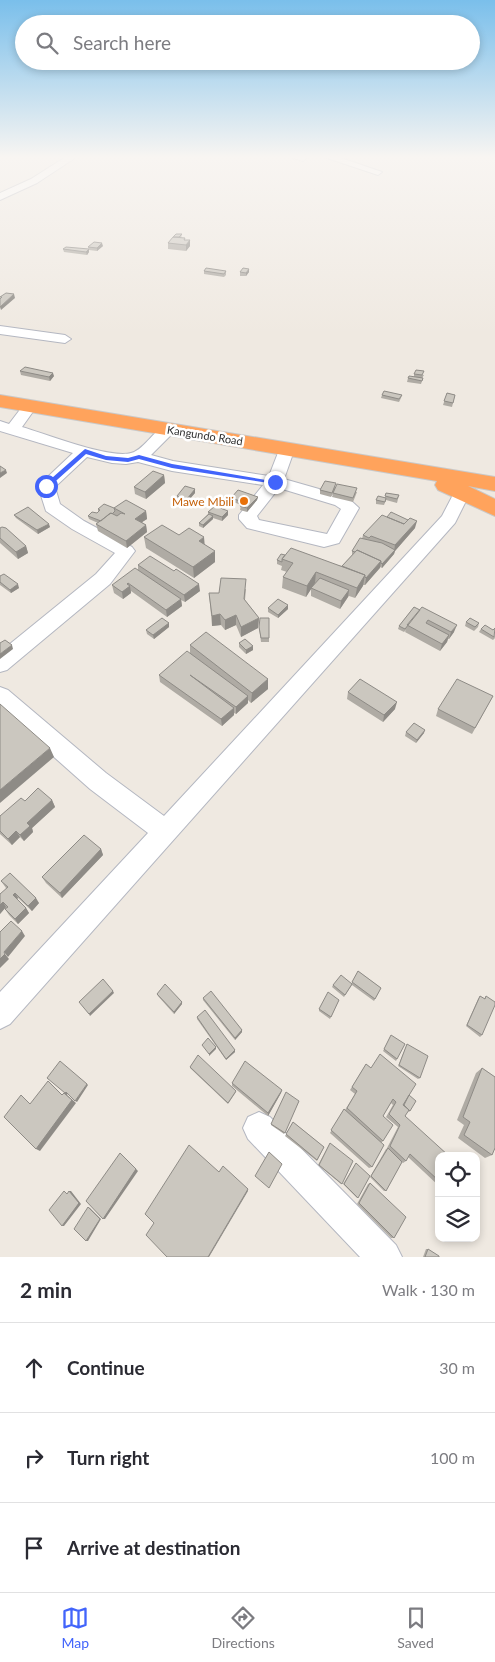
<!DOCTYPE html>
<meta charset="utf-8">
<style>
body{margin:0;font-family:Lato,sans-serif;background:#f7f7f7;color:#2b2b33}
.controls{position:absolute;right:15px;bottom:15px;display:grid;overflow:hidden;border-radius:10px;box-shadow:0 2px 8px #0003}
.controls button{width:45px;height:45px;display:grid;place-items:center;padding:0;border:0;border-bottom:1px solid #e1e1e2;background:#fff;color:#2b2b33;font:25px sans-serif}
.stop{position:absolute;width:15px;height:15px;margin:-11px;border:4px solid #4264fb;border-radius:50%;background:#fff}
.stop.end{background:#4264fb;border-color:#fff;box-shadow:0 1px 5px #0008}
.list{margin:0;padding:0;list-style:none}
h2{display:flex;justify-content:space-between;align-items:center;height:65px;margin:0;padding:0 20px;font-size:21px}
h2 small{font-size:16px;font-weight:400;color:#7c7c81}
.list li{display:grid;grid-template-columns:32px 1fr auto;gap:15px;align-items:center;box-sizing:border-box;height:90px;padding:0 20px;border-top:1px solid #e1e1e2}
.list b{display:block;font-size:19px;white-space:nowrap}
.list em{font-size:16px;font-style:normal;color:#7c7c81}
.icon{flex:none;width:28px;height:28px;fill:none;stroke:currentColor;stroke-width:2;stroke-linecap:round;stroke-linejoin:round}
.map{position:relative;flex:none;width:495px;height:1257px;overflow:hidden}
.search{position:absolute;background:#fff;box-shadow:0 2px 8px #0003;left:15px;right:15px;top:15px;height:55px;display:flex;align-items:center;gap:12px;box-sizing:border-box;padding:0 18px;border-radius:28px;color:#7c7c81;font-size:19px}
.sheet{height:335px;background:#fff}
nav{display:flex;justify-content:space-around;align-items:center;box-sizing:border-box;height:70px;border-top:1px solid #e1e1e2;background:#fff;font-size:14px;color:#7c7c81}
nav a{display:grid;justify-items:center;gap:2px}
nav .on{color:#4264fb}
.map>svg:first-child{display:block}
</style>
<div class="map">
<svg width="495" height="1257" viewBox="0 0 495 1257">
<rect width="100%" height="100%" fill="#efe9e1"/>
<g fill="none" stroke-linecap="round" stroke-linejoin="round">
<defs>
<path id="minor" d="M64,158H75L37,183L0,200V193L31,179Z
M293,158H307L303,161Z
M327,158H341L382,172L378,175Z
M0,326L65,335L71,339L65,343L0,334Z
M30,402L35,403L37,406L22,427C46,434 109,459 131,453C147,449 157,421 174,426L177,429L151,455L173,461L269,476L281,445H293L295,448L284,479L347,497L359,508L339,543L324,547L247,528L239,519V515L263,485L172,471L138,462L126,464L112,463L87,457L55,487L60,504L84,521L132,547L135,551L110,584L7,670L0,672V652L96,574L115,553L72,529L46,511L38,486L73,453L0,431V421L9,424L25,403ZM279,488L335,505L341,509L327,534L259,520L257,516Z
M462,488L468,489L470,493L455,523L10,1024L0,1029V992L148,833L90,789L0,709V687L8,690L106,773L164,816L442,516L456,489Z
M259,1112L270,1117L396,1245L402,1257H360L248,1139L243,1128L248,1117Z"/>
<path id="highway" d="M0,395L495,477V491L468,486L495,499V516L438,490L435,485L437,481L0,407Z"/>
</defs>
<use href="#minor" stroke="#b4b7c1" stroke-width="2"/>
<use href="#highway" stroke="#c9c9c9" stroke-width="2"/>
<use href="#minor" fill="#fff" fill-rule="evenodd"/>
<use href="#highway" fill="#ffa35c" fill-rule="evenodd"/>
</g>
<path fill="#afaba4" d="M182,234L181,238L185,240H190V246L186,251L168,249V243Z
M103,246L97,251L89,250V252L87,255L64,252L63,249H89L88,247Z
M204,271H226V275L224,277L204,274Z
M240,272H249L246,276H240Z
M20,371L54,376L50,381L21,375Z
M414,374L424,375L422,378H423L421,384L407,382L408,378L414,377Z
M447,393L455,395L452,407L443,405Z
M382,395H402L401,398L399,402L381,398Z
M164,475L165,483L146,499L135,494L134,487Z
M336,487L357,492L353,502L332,497L333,494L331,497L320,494V490Z
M195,489V493L187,502L178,500L177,496Z
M386,493L399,495L397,503L386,500L384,505L376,504V500L385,498Z
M258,497L257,500L247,512L240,510L241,505L231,501V498Z
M114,508L146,511L147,519L142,522L146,525L147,532L127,548L98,531L96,524L98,523L89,519L88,516L97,513L98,512V509Z
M228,511V515L222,521L213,518V519L203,528L199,526V523L208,514V512Z
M14,515L50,527L38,534L16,518Z
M0,528L26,546L28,553L18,559L0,543Z
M415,528L395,551L394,554L382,568L380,567L365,585H363L355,598L349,596L348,597L340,609L311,596V589L306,597L282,588L283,577L287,572L281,570L282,566L277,564V560L285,555L342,566L352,555V551L362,539L363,535Z
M179,535L205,545L215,562L194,578L146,548L144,537Z
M138,565L200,591L185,602L181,600L182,606L167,617L131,591V593L123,599L114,593L112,585L138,570Z
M0,576L19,588L11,593L0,585Z
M246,589L245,600L259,618L258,628L241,637L236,625L225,630L221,625L212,626L209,593H219Z
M288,605V609L278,618L268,612V608Z
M414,607L454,632L449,639H448L447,642L440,651L405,632L406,630L404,632L398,629L399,626Z
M269,618V642H261L259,627Z
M466,622L479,623L478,627L474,631L465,626Z
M169,623V627L154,639L147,634L146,630Z
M481,629L493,630L495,638L493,640L479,632Z
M239,643L253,646V650L246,654L239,647Z
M190,645L268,679V689L251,703L248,700V703L236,714L234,713V715L222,726L160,682L159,675L190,654Z
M348,692L395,709L383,722L347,699Z
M493,696L472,734L436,716L438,709Z
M406,732L424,733L416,743L405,736Z
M52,800L55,807L32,828L33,832L24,841L20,837L12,845L0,834V816L25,801Z
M101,849L103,855L62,898L46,883L42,877Z
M1,881L39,903L32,911L18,898L17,899L26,908L29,913L18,924L9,915L5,909L6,907L0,914L6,888Z
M358,971L381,988L374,1001L352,985L344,997L332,987L333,985L351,984Z
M157,994L182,1002V1004L174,1014L158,996Z
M480,996L484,999L486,996L482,1035L480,1037L466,1026L478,999Z
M203,998L242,1030V1032L235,1040L203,1000Z
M339,1000L330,1019L319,1011V1009Z
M197,1017L235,1050V1052L226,1060L197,1019Z
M390,1037L397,1059L396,1061L383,1051Z
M407,1044L420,1078L418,1079L398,1066Z
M366,1064L409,1095L410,1111L409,1112L408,1111L405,1116L439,1156V1186L408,1157L406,1161L403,1163L402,1162L386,1191H384L370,1177L386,1149L388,1148L392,1153L387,1148L398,1127L386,1117L393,1105L391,1103L383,1116V1141L382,1142L372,1167L369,1168L330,1133L344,1109L345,1110L355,1094L350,1090Z
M190,1067L236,1092L228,1104L190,1068Z
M482,1068L495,1077V1150H494L492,1155L485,1158L458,1138L464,1125L457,1120L476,1073Z
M232,1083L282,1090L281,1093L268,1116L232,1086Z
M299,1101L284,1134L271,1125V1124Z
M293,1122L324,1147L317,1161L285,1136Z
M330,1143L342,1184H341L318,1165Z
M356,1163L358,1198H357L343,1184Z
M370,1183L394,1238H391L357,1204L368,1184Z
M426,1249H428L439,1257H423Z"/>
<path fill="#8e8b86" d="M190,240V246L186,251V245Z
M102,243L103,246L97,251V248Z
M89,249V252L87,255L86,252Z
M249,269V272L246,276V273Z
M14,294L15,298L1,310L0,307Z
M53,373L54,376L50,381L49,377Z
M6,470L7,473L0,478V473Z
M164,475L165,483L146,499L145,492Z
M195,489V493L187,502V499Z
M258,497L257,500L247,512V508Z
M146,511L147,519L136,526L135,519Z
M228,511V515L222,521V517Z
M213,516V519L203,528V525Z
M417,521L415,528L395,551L394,554L382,568V564L394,551L395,545Z
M49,524L50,527L38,534L37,530Z
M146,525L147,532L127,548L126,541Z
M204,537L205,548L199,541Z
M26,546L28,553L18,559L16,552Z
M215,551V562L194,578L193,567Z
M381,561L380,568L365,585L366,578Z
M316,572L315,583L306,597L307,586Z
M365,575L363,586L355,598L357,588Z
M128,583L129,587L130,586L131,593L123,599L122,592Z
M18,584L19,588L11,593L10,590Z
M199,584L200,591L185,602L184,595Z
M349,590L348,597L340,609L341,601Z
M181,599L182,606L167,617L166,610Z
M288,605V609L278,618V615Z
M220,614L221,625L212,626V616Z
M236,615V625L225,630V620Z
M259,618L258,628L241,637V627Z
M169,623V627L154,639L153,635Z
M457,625L454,632L449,639L451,632Z
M449,635L447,642L440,651L442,644Z
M12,645L13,649L0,659V654Z
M253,646V650L246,654V650Z
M268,679V689L251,703L252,693Z
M248,696V703L236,714V707Z
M397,702L395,709L383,722L384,715Z
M234,708V715L222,726L221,719Z
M425,730L424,733L416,743L417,740Z
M50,748L54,757L0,803V790Z
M52,800L55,807L32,828L33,832L24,841L20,835L27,823Z
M16,831L20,837L12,845L8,839Z
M101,849L103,855L62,898L60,893Z
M15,893L18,898L16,900L13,895Z
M36,898L39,903L32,911L28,906Z
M3,902L6,907L0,914V905Z
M26,908L29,913L18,924L15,919Z
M22,931L25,936L8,957L4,952Z
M5,954L9,959L0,968V959Z
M113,991L114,993L90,1016L89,1014Z
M182,1002V1004L174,1014V1012Z
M242,1030V1032L235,1040V1038Z
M216,1047V1049L209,1056V1054Z
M235,1050V1052L226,1060V1059Z
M87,1084L88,1085L77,1102L75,1101Z
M282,1090L281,1093L268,1116V1113Z
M66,1092L68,1093L67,1095L76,1103L40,1151L36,1149L64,1093Z
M120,1153L138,1171L105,1219H103Z
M248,1189V1191L209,1257H208Z
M69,1191H71L81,1204L64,1226H62Z
M88,1207L90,1208L101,1219L88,1241H86Z"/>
<path fill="#cbc7bf" stroke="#8e8b86" d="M176,234H182L179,237H173Z
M173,237L185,238L184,240H190L186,245L168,243Z
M94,242L102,243L97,248L88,247Z
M66,247L89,249L86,252L63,249Z
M206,268L226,271L224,274L204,271Z
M243,268L249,269L246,273L240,272Z
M6,293L14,294L0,307V299L2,297H0Z
M25,367L53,373L49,377L20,371Z
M416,370L424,371L422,375L414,374Z
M409,376L423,378L422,381L408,378Z
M384,391L402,395L399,399L382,395Z
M447,393L455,395L453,403L444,401Z
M0,466L6,470L0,473Z
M153,471L164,475L145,492L134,487Z
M325,481L336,483L332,493L320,490Z
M337,484L357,488L353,498L333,493Z
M185,486L195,489L187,499L177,496Z
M238,490L258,497L247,508L240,506L243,502L231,498Z
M386,493L399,495L397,499L385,496Z
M378,496L386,498L385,502L376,500Z
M126,500L146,511L135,519L146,525L126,541L96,524L111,513L117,516L121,513L125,514L114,508Z
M104,504L114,508L115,511L112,514L111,513L109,514L101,521L88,516L92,512L97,513L100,510L98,509Z
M215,506L228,511L222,517L208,512Z
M28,507L49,524L37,530L14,515Z
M391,512L408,520L404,524L387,517Z
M209,514L213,516L203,525L199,523Z
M382,515L404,524L410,518L417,521L395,545L371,536L369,538L363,535Z
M162,525L179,535L189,528L204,537L199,541L215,551L193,567L144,537Z
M2,527L6,528L26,546L16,552L0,538V528Z
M360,538L382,543L395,550L382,564L381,563V561L357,550L355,552L352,551Z
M291,548L365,575L357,588L316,572L307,586L283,577L293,563L282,559Z
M357,550L381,561L366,578L365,577V575L342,566Z
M281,554L285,555L282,559V562L277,560Z
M150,556L174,571L176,569L199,584L184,595L138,565Z
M135,568L181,599L166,610L128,583L127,584L130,586L122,592L112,585Z
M4,574L18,584L10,590L0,582V576Z
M221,578L246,579L244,599L259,618L241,627L236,615L225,620L220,614L212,616L209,593H219Z
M320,578L349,590L341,601L311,588Z
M278,599L288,605L278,615L268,608Z
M414,607L420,610L405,629L399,626Z
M422,607L457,625L451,632L428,620L426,623L449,635L442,644L407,625Z
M162,618L169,623L153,635L146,630Z
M260,618H269V638H261L259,627Z
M470,618L479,623L475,627L466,622Z
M485,625L493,630L495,628L494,637L481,629Z
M206,632L268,679L252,693L190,645Z
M245,639L253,646L246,650L239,643Z
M5,640L12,645L0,654V643Z
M187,651L248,696L236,707L190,675L234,708L221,719L159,675Z
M360,679L397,702L384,715L348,692Z
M457,679L493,696L475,728L438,709Z
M0,704L50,748L0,790Z
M414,723L425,730L417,740L406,732Z
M38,788L52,800L27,823L30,826L20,835L16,831L8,839L0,831V816L21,798L25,801Z
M84,835L101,849L60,893L42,877Z
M10,873L36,898L28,906L15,893L13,895L26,908L15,919L5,909L8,907L3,902L0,905V894L8,887L1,881Z
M11,921L22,931L4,952L5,954L0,959V932Z
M358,971L381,988L375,999L352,982Z
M341,975L352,984L345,995L333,985Z
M103,979L113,991L89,1014L79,1002Z
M165,984L182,1002L174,1012L157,994Z
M211,991L242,1030L235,1038L203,998Z
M328,992L339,1000L331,1017L319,1009Z
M480,996L485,999L486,996L495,1002V1005L482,1035L467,1025Z
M205,1010L235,1050L226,1059L197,1017Z
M391,1035L405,1044L397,1059L384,1049Z
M208,1038L216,1047L209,1054L202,1045Z
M407,1044L428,1056L420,1078L399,1065Z
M380,1054L416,1084L403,1105L409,1110L405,1116L449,1156H439V1181L410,1154L406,1161L390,1146L400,1125L389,1114L396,1102L393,1099L383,1116L393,1125L383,1141L347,1108L357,1091L352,1087L366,1064L371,1068Z
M198,1055L236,1091L228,1103L190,1067Z
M60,1061L87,1084L75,1101L66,1092L65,1093L47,1078Z
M245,1061L282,1090L268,1113L232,1083Z
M482,1068L495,1077V1148L492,1155L464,1135L470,1122L463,1117Z
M48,1081L62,1095L64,1093L72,1100L36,1149L4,1117L21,1095L30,1104Z
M286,1092L299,1101L285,1133L271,1124Z
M409,1095L416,1101L410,1111L404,1105Z
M344,1109L384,1145L372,1167L331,1130Z
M293,1122L324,1147L317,1160L286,1134Z
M330,1143L353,1161L342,1184L319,1165Z
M189,1145L219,1172L223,1166L248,1189L208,1257H167L146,1235L154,1223L145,1214Z
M388,1148L402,1162L386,1191L371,1176Z
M269,1152L282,1164L269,1188L255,1176Z
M120,1153L136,1169L103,1219L86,1201Z
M356,1163L370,1176L358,1198L344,1184Z
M370,1183L406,1217L394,1238L359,1203Z
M64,1191L67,1194L69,1191L79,1203L62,1226L49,1210Z
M88,1207L100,1219L86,1241L74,1229Z
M428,1249L439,1256V1257H425Z"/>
<linearGradient id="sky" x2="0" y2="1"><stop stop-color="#7abfeb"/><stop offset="0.47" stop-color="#f8f5f2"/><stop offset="1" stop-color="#f8f5f2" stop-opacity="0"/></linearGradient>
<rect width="495" height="334" fill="url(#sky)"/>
<path fill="#4264fb" d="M85,449L106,456L128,458L139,455L172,464L278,482L275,484L172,468L139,459L128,462L106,460L86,454L48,488H44V485Z"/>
<circle fill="#e8710a" stroke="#fff" stroke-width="2" cx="244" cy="501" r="5"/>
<g text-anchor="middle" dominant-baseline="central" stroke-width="5" stroke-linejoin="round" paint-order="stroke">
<g font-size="11" fill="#2e2e2e" stroke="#fff">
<text transform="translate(205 435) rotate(9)">Kangundo Road</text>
</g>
<g font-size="12" fill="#c56008" stroke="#fff" text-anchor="end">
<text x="234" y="501">Mawe Mbili</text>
</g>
</g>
</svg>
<div class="controls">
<button><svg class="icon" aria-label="locate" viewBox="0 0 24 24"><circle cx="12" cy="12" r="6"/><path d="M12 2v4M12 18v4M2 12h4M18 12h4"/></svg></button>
<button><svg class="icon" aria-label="layers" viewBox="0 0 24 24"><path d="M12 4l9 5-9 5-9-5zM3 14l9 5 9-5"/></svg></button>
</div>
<div class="stop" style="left:46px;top:486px"></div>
<div class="stop end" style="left:275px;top:482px"></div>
<div class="search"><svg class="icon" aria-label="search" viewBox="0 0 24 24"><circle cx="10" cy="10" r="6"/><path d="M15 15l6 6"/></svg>Search here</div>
</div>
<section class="sheet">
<h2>2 min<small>Walk · 130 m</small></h2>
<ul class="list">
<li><svg class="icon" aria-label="ahead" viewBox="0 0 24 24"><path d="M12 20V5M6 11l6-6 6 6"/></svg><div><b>Continue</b></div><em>30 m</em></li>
<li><svg class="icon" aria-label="right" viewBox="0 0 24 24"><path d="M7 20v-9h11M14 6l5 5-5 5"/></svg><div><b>Turn right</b></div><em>100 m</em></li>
<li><svg class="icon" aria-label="arrive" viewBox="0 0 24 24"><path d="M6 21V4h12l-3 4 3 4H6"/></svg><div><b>Arrive at destination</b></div></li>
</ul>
</section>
<nav>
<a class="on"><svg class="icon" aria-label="map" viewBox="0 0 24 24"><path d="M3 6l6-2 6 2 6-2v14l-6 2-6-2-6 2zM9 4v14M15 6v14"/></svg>Map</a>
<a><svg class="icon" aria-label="directions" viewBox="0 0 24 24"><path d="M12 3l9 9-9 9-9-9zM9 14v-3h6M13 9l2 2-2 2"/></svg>Directions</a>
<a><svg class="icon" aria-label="saved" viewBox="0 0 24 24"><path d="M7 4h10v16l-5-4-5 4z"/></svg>Saved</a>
</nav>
